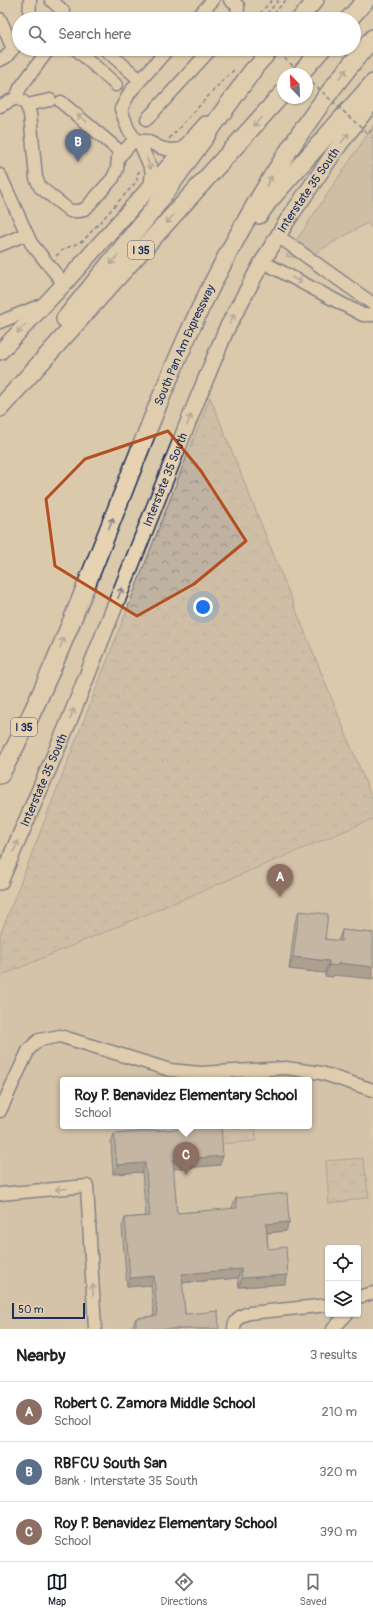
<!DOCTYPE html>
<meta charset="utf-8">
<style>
body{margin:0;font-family:Pangolin,sans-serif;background:#f2f2f2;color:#202124}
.controls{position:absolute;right:12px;bottom:12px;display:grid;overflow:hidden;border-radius:4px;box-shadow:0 1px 3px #0004}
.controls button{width:36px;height:36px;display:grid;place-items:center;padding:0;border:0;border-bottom:1px solid #e0e0e0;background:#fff;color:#202124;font:20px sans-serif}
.compass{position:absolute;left:277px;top:68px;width:36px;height:36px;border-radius:50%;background:#fff;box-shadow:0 1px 3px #0004;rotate:337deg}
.scale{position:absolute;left:12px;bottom:10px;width:73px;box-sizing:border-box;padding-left:4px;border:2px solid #1b2f5e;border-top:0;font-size:11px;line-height:14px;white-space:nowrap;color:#1b2f5e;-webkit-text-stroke:3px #e7d3b1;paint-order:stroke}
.you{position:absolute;left:203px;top:607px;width:14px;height:14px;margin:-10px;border:3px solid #fff;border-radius:50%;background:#1a73e8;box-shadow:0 0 0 6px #1a73e833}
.badge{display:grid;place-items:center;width:26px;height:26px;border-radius:50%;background:#111827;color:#fff;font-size:13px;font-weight:700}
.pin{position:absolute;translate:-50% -33px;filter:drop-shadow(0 1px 2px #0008)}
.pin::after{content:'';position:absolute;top:21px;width:14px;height:12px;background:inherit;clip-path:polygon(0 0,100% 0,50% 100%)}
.popup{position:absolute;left:60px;top:1077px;width:252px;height:52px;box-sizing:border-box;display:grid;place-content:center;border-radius:4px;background:#fff;filter:drop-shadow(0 1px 3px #0005);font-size:13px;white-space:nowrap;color:#757577}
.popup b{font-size:15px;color:#202124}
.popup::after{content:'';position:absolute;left:50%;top:100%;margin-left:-8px;border:8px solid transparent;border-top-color:#fff}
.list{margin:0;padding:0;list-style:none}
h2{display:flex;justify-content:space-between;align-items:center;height:52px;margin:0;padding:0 16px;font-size:17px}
h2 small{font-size:13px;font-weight:400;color:#757577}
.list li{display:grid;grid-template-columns:26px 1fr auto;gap:12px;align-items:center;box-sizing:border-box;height:60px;padding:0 16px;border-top:1px solid #e0e0e0}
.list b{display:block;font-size:15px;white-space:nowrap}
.list p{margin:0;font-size:13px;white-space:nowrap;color:#757577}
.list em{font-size:13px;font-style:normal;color:#757577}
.icon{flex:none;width:22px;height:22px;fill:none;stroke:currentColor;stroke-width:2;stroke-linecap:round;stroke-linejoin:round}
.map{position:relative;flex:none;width:373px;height:1329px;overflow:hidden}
.search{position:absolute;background:#fff;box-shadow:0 1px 3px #0004;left:12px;right:12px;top:12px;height:44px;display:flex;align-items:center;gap:10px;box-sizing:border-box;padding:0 14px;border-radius:22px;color:#757577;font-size:15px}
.sheet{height:232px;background:#fff}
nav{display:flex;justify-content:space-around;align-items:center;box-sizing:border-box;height:56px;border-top:1px solid #e0e0e0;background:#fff;font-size:11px;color:#757577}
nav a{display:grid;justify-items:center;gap:2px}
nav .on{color:#111827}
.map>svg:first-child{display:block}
</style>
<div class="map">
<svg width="373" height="1329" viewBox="0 0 373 1329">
<defs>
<pattern id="forest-crowns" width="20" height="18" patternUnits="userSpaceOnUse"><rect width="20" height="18" fill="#bfb2a1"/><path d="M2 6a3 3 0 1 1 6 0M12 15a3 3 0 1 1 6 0" fill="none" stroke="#9a9186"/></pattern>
</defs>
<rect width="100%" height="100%" fill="#dbc9ac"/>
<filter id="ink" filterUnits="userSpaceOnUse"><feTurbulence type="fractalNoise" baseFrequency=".025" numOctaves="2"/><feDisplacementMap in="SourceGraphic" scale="8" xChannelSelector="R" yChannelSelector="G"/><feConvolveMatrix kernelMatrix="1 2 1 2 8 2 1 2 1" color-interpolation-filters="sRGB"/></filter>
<g filter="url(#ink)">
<path fill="#ccbda6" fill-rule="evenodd" d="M373,819V1329H0V976ZM63,1080H309V1126H63ZM328,1248H358V1314H328Z"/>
<path fill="#bfb2a1" stroke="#6d7080" d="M373,126V229L367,223L305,259L286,256Z"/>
<path fill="url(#forest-crowns)" stroke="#6d7080" d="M210,397L373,801V819L0,976V935Z
M238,1126H255L256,1141L219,1144L217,1128Z
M363,1158L369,1197L329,1204L326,1161Z"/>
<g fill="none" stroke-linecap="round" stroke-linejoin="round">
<defs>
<path id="minor" d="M51,0L63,11L61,19
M230,0L238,6L237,19
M0,19L13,49
M29,19L30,0
M196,19L213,0
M76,49L116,85
M105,49L140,80
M0,60L6,57L19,41
M16,98L20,88L49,49
M61,102L122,153
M27,105L50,100
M0,106L16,98C25,101 27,105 30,114L36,178L40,187L70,211H80L86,208L113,178L117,169L118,158L135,139L139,141H147L161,148L170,150L185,149
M147,119L211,49
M135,139L128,129L121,109L130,92L168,49
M139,141L152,171L150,188
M0,175L31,243L64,284
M278,236L373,304
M0,245L26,234
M263,262L363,315H373
M0,322L44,304
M0,1111L29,1049L39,1040L60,1036L170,1070L200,1073L286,1068L321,1073L373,1090
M0,1194L87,1186L95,1329
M358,1297L373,1293
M234,1329C234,1320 241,1315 249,1313L328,1305
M333,1329L347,1314"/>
<g id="major">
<path d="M299,19L316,0"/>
<path d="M245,79L272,49"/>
<path d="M0,352L64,284L206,124"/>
<path id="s1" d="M0,882L67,726L195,405L226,330L260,266L287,221L340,144L373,101"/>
</g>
<g id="highway">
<path d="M349,19L366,0"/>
<path d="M300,74L322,49"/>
<path d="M259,215L268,202L373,83"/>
<path d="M65,319L152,211L253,70"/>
<path d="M0,408L283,93"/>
<path id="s2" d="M0,775C42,700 73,618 105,538C135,463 164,385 199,311C246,213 302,120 373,38"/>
</g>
</defs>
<use href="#minor" stroke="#1b2f5e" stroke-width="15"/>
<use href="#major" stroke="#1b2f5e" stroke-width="18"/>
<use href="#highway" stroke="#1b2f5e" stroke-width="20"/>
<path stroke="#1b2f5e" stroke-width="1.5" stroke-dasharray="4 3" stroke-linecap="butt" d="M255,19L272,0
M262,19L279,0
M269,19L286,0
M373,137V138
M169,139L223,80L234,70
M56,256L64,249L83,241L137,181V174L141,170"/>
<use href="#minor" stroke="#e7d3b1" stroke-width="12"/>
<use href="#major" stroke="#e7d3b1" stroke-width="15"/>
<use href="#highway" stroke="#e7d3b1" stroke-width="17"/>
<path stroke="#1b2f5e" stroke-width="1.5" stroke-dasharray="4 3" stroke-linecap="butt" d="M274,49L302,74
M307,78L368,134L373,128"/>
</g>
<path fill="#908a82" stroke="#1b2f5e" d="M299,911L325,939L338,941L342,930L373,933L334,975L333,977L325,976V973L289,969L295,922Z
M114,1134L220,1165L173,1169L177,1213L233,1209L232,1207L236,1198L289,1222L286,1231L267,1233L268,1249L285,1284L239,1287L238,1278L182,1283L185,1314L219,1329H132V1327L136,1318L154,1316L151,1285L127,1287L122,1227L125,1218L146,1216L142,1172L113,1174L111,1143Z"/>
<path fill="#76706a" stroke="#1b2f5e" d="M293,957L329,961L325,973L289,969Z
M338,963L373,967V979L334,975L333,977L325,976L329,965Z
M223,1156L220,1165L169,1169L173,1160Z
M145,1163L142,1172L113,1174L117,1165Z
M289,1222L286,1231L263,1233L266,1224Z
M241,1269L238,1278L178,1283L182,1274Z
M288,1275L285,1284L239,1287L242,1278Z
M154,1276L151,1285L127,1287L130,1278Z"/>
<path fill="#a8a097" stroke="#1b2f5e" d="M299,911L328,914L325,939L341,941L342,930L373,933V967L338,963V966L329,965V961L293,957Z
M214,1126H221L223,1156L173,1160L177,1213L237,1208L236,1198L287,1193L289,1222L266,1224L268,1249L286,1247L288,1275L242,1278L241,1269L182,1274L185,1314L218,1311L219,1329H136V1318L157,1316L154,1276L130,1278L125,1218L150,1216L145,1163L117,1165L114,1134Z"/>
<defs><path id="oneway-shaft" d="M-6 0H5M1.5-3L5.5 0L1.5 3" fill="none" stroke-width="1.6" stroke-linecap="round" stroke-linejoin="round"/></defs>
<g stroke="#818188">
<use href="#oneway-shaft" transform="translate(343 74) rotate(-52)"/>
<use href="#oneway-shaft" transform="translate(82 118) rotate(-140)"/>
<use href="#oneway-shaft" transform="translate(257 122) rotate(132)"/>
<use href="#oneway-shaft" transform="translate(345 138) rotate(-53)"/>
<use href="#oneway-shaft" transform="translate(149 164) rotate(68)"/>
<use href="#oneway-shaft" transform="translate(269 181) rotate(-59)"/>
<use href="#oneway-shaft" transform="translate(170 219) rotate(132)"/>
<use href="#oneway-shaft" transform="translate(114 260) rotate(129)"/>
<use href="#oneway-shaft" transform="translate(297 280) rotate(28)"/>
<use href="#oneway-shaft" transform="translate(232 319) rotate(-62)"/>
<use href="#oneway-shaft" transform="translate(21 329) rotate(132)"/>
<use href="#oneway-shaft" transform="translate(189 420) rotate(-68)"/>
<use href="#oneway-shaft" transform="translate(111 523) rotate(-68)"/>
<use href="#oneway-shaft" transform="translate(120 593) rotate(-68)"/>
<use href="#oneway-shaft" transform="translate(62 643) rotate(-68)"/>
<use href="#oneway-shaft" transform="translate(72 714) rotate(-68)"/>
<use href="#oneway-shaft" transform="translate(16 846) rotate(-67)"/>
<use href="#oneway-shaft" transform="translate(61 1189) rotate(175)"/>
<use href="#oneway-shaft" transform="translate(93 1290) rotate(-93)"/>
</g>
</g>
<path d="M0 0H373V1329H0ZM168,431L201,471L246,541L194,584L137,616L55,566L46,499L85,459Z" fill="#dbc9ac" fill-opacity=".55" fill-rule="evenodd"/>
<path fill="none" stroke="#b54e20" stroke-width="3" stroke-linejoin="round" d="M168,431L201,471L246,541L194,584L137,616L55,566L46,499L85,459Z"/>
<g text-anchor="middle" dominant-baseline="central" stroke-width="3" stroke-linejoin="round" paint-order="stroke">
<g fill="#e7d3b1" stroke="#586077" stroke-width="1">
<rect x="128" y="241" width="26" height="18" rx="3"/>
<rect x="11" y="718" width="26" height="18" rx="3"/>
</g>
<g font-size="11" font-weight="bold" fill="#1b2f5e">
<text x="141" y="250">I 35</text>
<text x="24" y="727">I 35</text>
</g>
<g font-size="12" fill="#1b2f5e" stroke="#e7d3b1">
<text stroke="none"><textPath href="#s1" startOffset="759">Interstate 35 South</textPath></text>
<text stroke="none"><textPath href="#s2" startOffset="468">South Pan Am Expressway</textPath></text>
<text stroke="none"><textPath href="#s1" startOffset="435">Interstate 35 South</textPath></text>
<text stroke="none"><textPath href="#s1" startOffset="111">Interstate 35 South</textPath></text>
</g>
</g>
</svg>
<div class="controls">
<button><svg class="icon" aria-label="locate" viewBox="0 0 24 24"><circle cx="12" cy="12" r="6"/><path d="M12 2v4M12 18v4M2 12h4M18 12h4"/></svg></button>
<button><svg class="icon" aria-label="layers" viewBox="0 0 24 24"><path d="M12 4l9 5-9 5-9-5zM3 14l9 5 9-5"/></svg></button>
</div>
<svg class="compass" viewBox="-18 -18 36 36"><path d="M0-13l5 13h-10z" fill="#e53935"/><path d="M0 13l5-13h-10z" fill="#757577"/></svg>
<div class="scale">50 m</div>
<div class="you"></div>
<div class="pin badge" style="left:280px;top:897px;background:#8d6e63">A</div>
<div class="pin badge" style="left:78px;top:162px;background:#5c6f8a">B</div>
<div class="pin badge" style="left:186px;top:1175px;background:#8d6e63">C</div>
<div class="popup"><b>Roy P. Benavidez Elementary School</b>School</div>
<div class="search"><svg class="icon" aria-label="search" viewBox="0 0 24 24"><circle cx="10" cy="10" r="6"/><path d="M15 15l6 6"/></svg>Search here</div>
</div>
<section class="sheet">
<h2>Nearby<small>3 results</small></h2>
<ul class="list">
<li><span class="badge" style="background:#8d6e63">A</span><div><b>Robert C. Zamora Middle School</b><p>School</p></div><em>210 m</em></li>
<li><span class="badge" style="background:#5c6f8a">B</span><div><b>RBFCU South San</b><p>Bank · Interstate 35 South</p></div><em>320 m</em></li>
<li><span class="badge" style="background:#8d6e63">C</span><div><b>Roy P. Benavidez Elementary School</b><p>School</p></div><em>390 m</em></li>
</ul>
</section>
<nav>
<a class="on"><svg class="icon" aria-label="map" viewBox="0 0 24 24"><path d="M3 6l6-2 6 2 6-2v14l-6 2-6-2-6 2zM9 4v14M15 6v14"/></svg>Map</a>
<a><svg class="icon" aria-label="directions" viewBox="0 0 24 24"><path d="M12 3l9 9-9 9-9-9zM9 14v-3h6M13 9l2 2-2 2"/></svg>Directions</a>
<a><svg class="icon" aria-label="saved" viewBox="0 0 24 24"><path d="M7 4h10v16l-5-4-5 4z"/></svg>Saved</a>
</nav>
